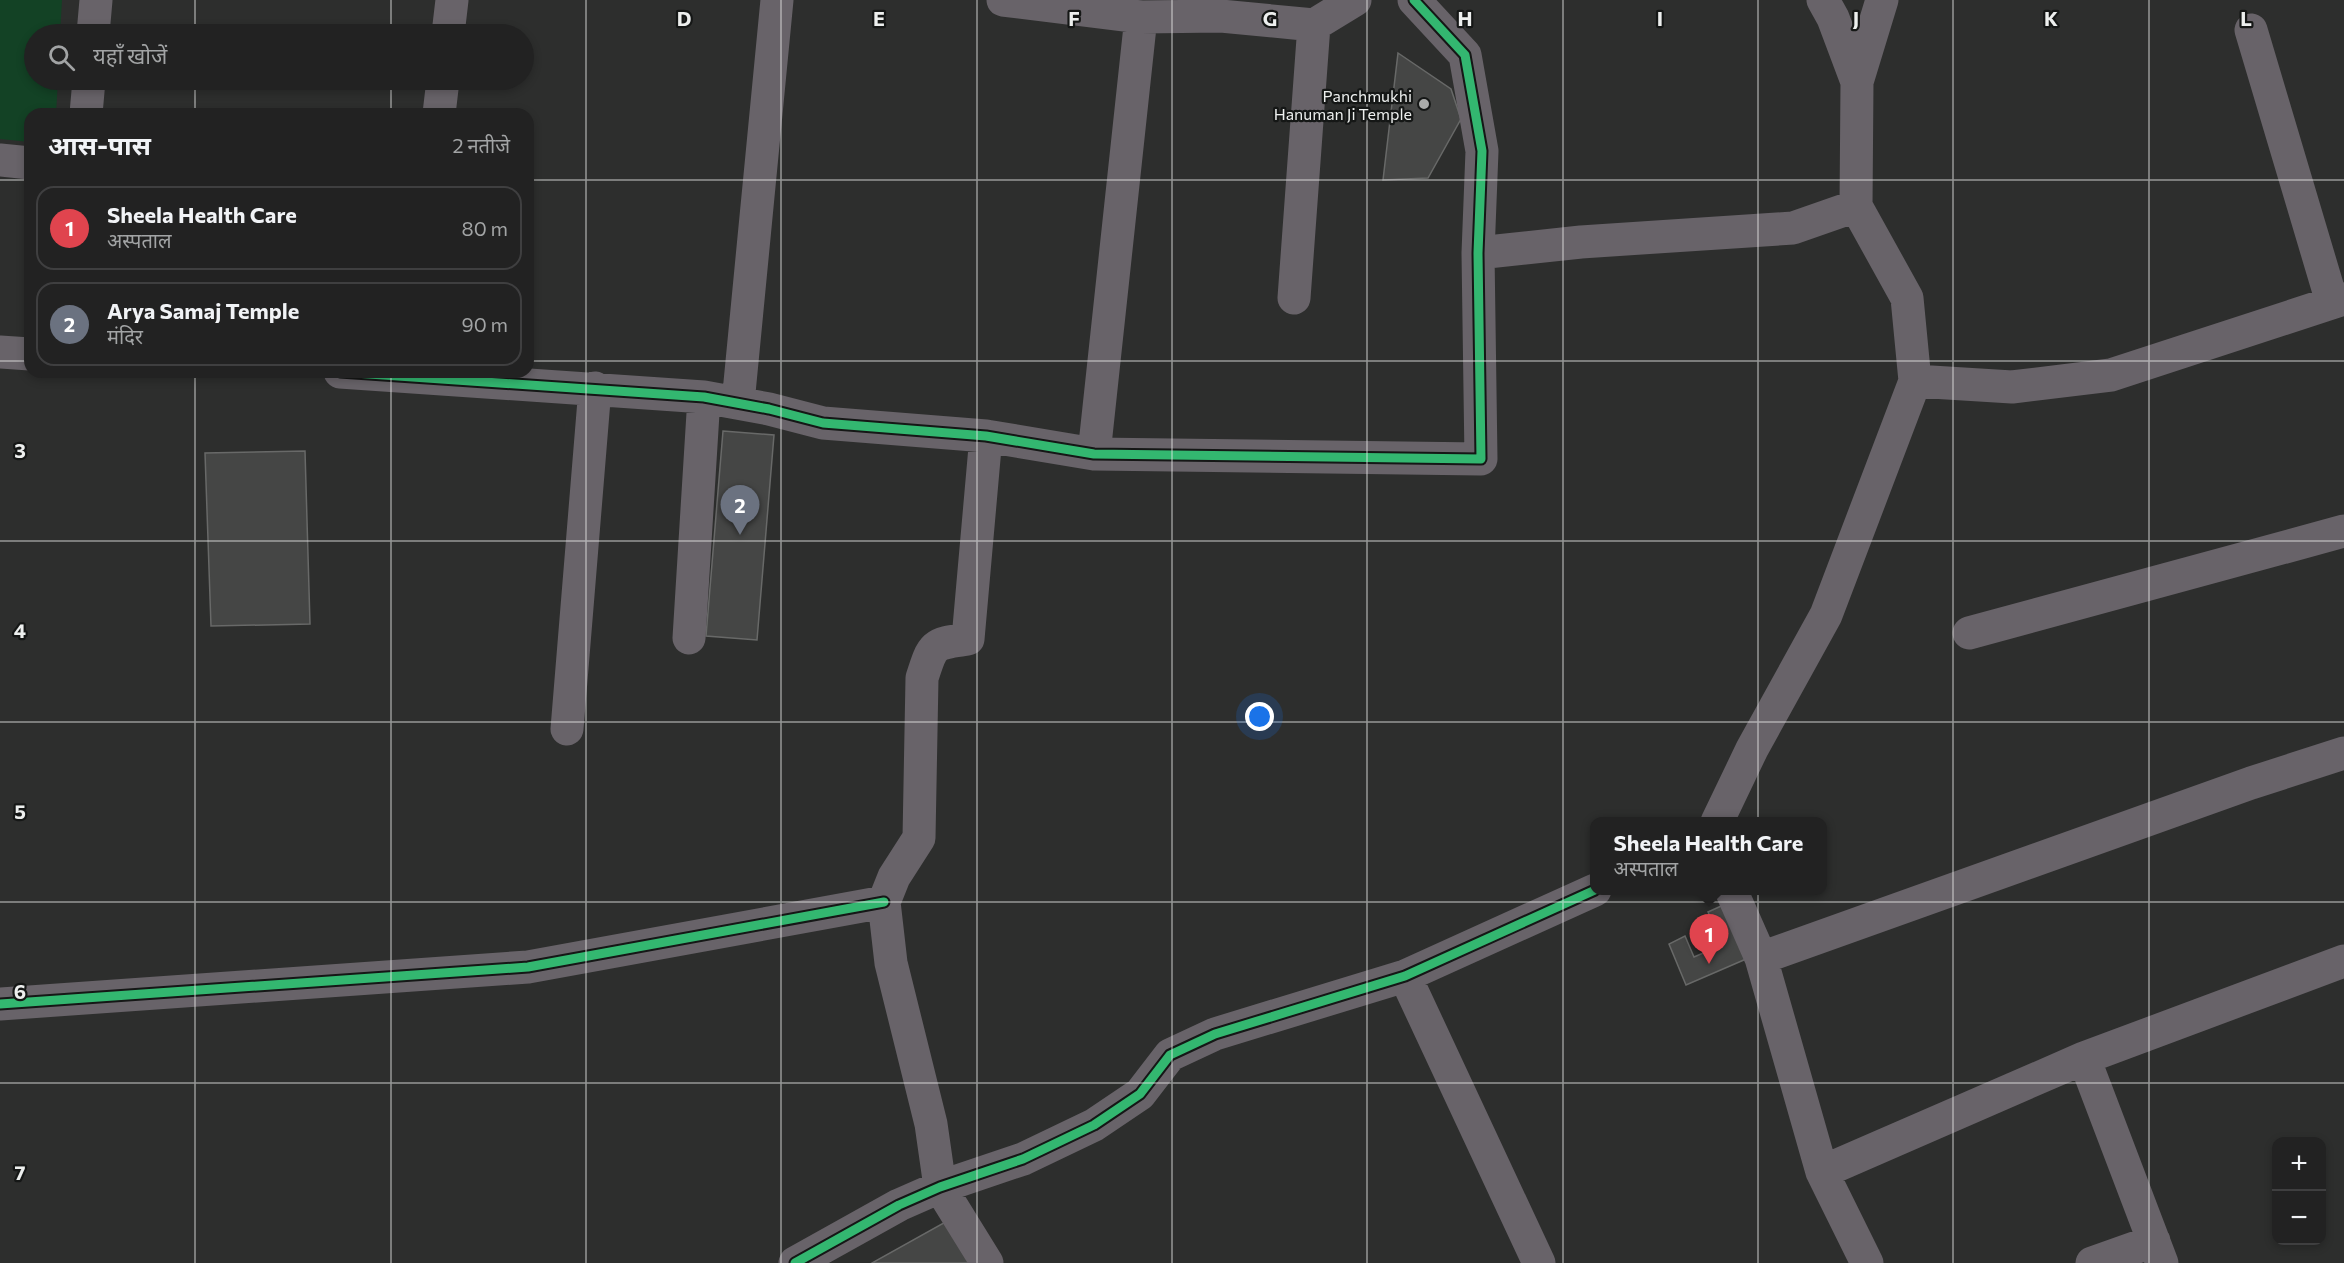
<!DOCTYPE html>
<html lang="hi">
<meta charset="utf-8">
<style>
body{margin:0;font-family:Commissioner,"Noto Sans Devanagari",sans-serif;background:#2e2f2f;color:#f1f3f6}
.controls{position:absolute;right:18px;bottom:18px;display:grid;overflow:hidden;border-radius:12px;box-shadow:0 3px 9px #0003}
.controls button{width:54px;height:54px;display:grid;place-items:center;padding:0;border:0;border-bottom:2px solid #3f3f40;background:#222;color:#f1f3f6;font:30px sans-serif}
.you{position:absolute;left:1260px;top:717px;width:21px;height:21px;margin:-15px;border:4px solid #fff;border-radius:50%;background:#1a73e8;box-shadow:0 0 0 9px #1a73e833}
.badge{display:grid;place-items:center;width:39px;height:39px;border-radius:50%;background:#8c9099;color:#fff;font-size:20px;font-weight:700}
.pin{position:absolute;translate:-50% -50px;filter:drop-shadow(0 2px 3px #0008)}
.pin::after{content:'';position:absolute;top:32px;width:21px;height:18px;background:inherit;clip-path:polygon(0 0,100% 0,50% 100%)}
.popup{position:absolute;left:1590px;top:817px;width:237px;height:78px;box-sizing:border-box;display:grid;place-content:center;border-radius:12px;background:#222;filter:drop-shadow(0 2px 4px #0005);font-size:20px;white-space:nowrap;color:#a2a4a5}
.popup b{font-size:22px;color:#f1f3f6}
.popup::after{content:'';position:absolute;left:50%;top:100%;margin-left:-12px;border:12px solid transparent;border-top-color:#222}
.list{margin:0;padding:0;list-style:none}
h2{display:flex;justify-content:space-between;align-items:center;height:78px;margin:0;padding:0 24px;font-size:26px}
h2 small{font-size:20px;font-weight:400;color:#a2a4a5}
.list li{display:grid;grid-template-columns:39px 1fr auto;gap:18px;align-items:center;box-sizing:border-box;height:84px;margin:0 12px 12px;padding:0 12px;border:2px solid #3f3f40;border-radius:18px}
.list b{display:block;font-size:22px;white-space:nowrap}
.list p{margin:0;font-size:20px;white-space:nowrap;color:#a2a4a5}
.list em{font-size:20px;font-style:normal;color:#a2a4a5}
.icon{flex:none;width:33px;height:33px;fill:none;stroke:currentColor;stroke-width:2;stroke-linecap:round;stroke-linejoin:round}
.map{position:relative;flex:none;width:2344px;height:1263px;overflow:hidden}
.search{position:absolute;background:#222;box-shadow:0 3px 9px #0003;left:24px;top:24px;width:510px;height:66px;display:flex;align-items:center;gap:15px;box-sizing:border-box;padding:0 21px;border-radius:33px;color:#a2a4a5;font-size:22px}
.panel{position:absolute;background:#222;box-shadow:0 3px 9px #0003;left:24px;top:108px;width:510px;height:270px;border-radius:18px}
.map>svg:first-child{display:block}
</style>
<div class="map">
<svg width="2344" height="1263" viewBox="0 0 2344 1263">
<rect width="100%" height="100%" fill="#2d2e2d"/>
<path fill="#134225" d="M0,0H62L60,34H34V80H58L56,114H30V142L0,139Z"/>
<path fill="#454645" stroke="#686968" stroke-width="1.5" d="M1398,53L1451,89L1461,119L1428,178L1383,180Z
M289,111L318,114H289Z
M723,431L774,435L757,640L706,636Z
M305,451L310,624L211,626L205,453Z
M1730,902L1753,956L1686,985L1669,944L1685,936L1694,957L1722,945L1708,912Z
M949,1220L973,1263H872Z"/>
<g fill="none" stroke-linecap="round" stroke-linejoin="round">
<path stroke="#686369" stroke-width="33" d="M1003,0L1141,17L1221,16L1314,25L1355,0
M2251,30L2332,302
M93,34L96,0
M448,34L452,0
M1857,82L1882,0
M86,114L89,80
M439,114L443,80
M0,160L30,163
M1478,253L1581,242L1793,228L1856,206
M1294,298L1314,25
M0,352L30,354
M340,372L704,397L769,409L823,423L986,436L1094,454L1481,459L1478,253L1482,151L1465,55L1414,0
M1915,381L2012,387L2111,375L2344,299
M738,403L777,0
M986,436L968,639C933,644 933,643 922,678L919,838L894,877L884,902L891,963L931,1124L940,1187L987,1263
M1094,454L1141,17
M1969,633L2344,531
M689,638L704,397
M567,729L595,388
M1717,822L1752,749L1826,615L1915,381L1907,298L1856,206L1857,82L1833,18L1823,0
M1731,890L1761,958L1822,1172L1867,1263
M1761,958L2251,783L2344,753
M1405,976L1539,1263
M0,1004L528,967L884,902
M2084,1058L2162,1263
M1822,1172L2084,1058L2344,961
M795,1263L899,1205L940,1187L1023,1159L1094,1125L1140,1094L1170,1055L1215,1034L1405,976L1595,890
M2092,1263L2154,1241"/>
<defs>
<path id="cycleway" d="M340,372L704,397L769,409L823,423L986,436L1094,454L1481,459L1478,253L1482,151L1465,55L1414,0
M0,1004L528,967L884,902
M795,1263L899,1205L940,1187L1023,1159L1094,1125L1140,1094L1170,1055L1215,1034L1405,976L1595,890"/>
</defs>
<use href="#cycleway" stroke="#151716" stroke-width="13"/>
<use href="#cycleway" stroke="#33b770" stroke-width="9"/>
</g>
<path fill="none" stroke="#edefee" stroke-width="1.5" stroke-opacity="0.55" d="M195,0V34M391,0V34M586,0V1263M781,0V1263M977,0V1263M1172,0V1263M1367,0V1263M1563,0V1263M1758,0V1263M1953,0V1263M2149,0V1263M195,80V114M391,80V114M0,180H30M528,180H2344M0,361H30M528,361H2344M195,372V1263M391,372V1263M0,541H2344M0,722H2344M0,902H2344M0,1083H2344"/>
<circle fill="#aaabaa" stroke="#151716" stroke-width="2" cx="1424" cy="104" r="6"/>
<g text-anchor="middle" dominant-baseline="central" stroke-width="4.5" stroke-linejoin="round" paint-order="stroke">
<g font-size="16" fill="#edefee" stroke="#151716" text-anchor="end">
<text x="1412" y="95">Panchmukhi<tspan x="1412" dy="18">Hanuman Ji Temple</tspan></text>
</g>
</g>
<g font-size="20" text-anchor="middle" font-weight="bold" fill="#edefee" stroke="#151716" stroke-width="4.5" stroke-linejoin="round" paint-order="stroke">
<text x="684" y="26">D</text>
<text x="879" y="26">E</text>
<text x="1074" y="26">F</text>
<text x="1270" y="26">G</text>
<text x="1465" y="26">H</text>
<text x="1660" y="26">I</text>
<text x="1856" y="26">J</text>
<text x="2051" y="26">K</text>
<text x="2246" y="26">L</text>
<text x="20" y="458">3</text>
<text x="20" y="638">4</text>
<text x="20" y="819">5</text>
<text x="20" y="999">6</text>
<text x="20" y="1180">7</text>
</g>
</svg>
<div class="controls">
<button>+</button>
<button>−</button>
</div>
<div class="you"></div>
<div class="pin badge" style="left:1709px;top:964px;background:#e0444e">1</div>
<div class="popup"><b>Sheela Health Care</b>अस्पताल</div>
<div class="pin badge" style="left:740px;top:535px;background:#6b7280">2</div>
<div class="search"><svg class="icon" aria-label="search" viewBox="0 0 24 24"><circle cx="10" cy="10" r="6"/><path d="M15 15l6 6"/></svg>यहाँ खोजें</div>
<section class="panel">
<h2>आस-पास<small>2 नतीजे</small></h2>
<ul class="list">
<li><span class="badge" style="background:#e0444e">1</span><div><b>Sheela Health Care</b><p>अस्पताल</p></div><em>80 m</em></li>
<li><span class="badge" style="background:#6b7280">2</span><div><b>Arya Samaj Temple</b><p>मंदिर</p></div><em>90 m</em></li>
</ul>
</section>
</div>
